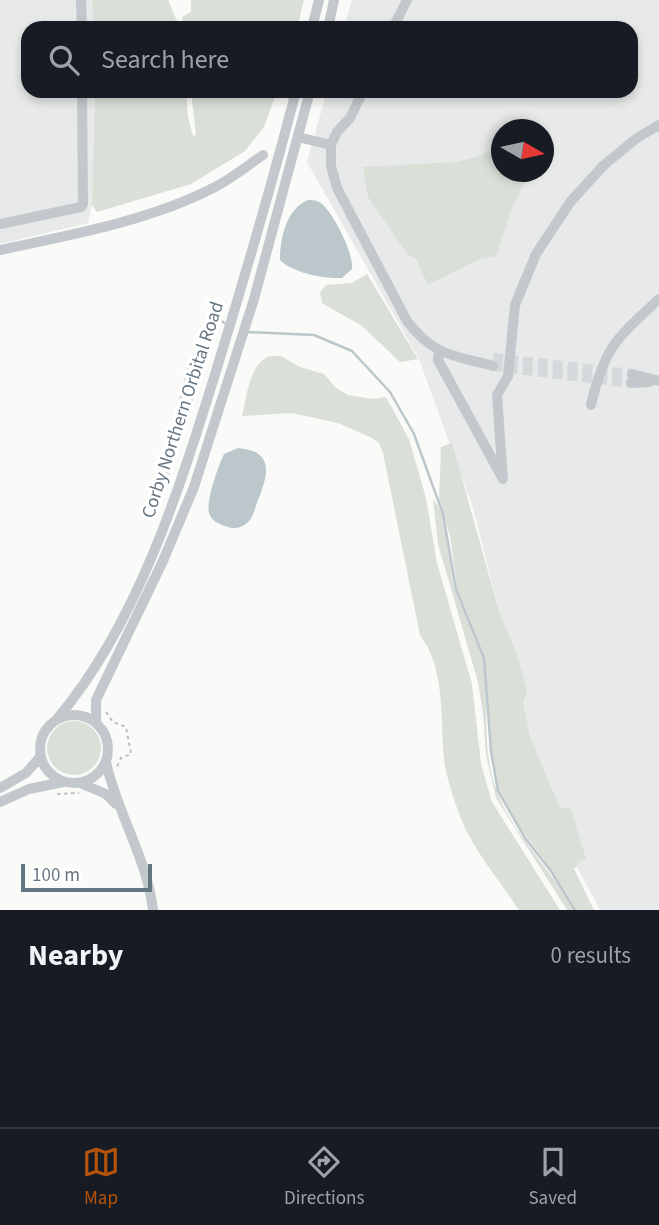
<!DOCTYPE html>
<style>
body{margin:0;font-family:"Source Sans 3",sans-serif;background:#20242c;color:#f1f3f6}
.compass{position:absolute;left:491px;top:119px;width:63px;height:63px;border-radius:50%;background:#171b24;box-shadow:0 4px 10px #0003;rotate:99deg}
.scale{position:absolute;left:21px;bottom:18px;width:131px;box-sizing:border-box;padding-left:7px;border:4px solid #657683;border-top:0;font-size:19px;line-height:24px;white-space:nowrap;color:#657683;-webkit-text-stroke:5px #fff;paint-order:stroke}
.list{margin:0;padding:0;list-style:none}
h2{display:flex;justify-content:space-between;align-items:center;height:91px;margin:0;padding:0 28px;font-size:30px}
h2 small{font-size:23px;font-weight:400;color:#9ea1a6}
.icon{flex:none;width:38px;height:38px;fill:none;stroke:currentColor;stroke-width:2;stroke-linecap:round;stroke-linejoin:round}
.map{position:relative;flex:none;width:659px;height:910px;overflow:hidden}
.search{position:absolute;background:#171b24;box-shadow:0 4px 10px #0003;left:21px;right:21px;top:21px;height:77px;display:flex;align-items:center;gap:18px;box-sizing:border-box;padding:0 24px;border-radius:21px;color:#9ea1a6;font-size:26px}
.sheet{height:217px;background:#171b24}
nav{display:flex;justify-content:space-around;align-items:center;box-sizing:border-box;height:98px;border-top:2px solid #363941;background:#171b24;font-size:19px;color:#9ea1a6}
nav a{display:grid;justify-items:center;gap:4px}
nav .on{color:#b45309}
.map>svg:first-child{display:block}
</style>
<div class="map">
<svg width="659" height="910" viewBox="0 0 659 910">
<rect width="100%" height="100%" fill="#fafaf8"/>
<path fill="#e8e9e9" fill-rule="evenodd" d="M0,0H92L94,28H28V91H95L92,205L88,223L0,244Z
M352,0H659V910H600L552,821L473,508L419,359L307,162L327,91H631V28H344ZM502,130H544V172H502Z"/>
<path fill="#dadfd7" d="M92,0H168L180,28H94Z
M191,0H304L297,28H185L182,17L191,12Z
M95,91H186L188,117L193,136L196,135L191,91H277L264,127L245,151L191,184L97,212L92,205Z
M488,151H493L501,157L502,172H523L527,178L512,208L496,256L480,259L428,285L416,259L408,255L368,197L363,167L457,162L477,157Z
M367,274L418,359L400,362L362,326L322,303L320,292L326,285L352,283Z
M199,356L206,358L176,458L158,505L154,499V494L187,368L193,358Z
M270,356H281L300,367L324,374L336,388L348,395L373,399L386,397L409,439L426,498L437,563L472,684L481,764L492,802L560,910H519C496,875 469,846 456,805C451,791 446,774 444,759C440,717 446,670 420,635L383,453L379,443L372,438L338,423L292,413L242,416C247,397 249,363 270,356Z
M452,443L500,614L516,652L527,690L523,703L531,739L559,806L562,809L570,807L586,859L580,861L574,869L594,910H577L553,872L517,824L498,790L491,747L485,657L457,588L450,536L439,499L441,447Z
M433,499C451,522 448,553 453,581C458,606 475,626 481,650C491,695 480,745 496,789C512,834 551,868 574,910H567L496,798L486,755L483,713L478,682L438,544Z
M47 748a27 27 0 1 1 54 0a27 27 0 1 1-54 0Z"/>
<path fill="#bbc7cb" d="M308,200C315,200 320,201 324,206C335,217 354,254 352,269L342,278C324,279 293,273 280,260C280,239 286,209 308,200Z
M238,448C275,451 268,475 258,500C255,508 253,519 246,524C239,529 232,529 225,526C218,524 211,520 209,513C206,500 218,467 224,454Z"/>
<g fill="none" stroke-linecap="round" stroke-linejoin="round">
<path stroke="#bbc7cb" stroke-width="2.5" d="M213,316L228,325
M247,332L314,335L352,351L390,392L414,434L443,514L456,589L484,658L491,751L498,791L525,838L551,871L575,910"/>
<path stroke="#d5d9db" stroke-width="10" stroke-dasharray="10 5" stroke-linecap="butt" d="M493,358L632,374
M493,366L631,383"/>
<path stroke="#bbbfc2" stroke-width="2" stroke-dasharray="3.5 3.5" stroke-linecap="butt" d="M106,712L113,722L126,727L131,754L121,758L117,767
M57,794L79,793"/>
<path stroke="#c3c8cc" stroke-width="10" d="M81,0L82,28
M312,28L319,0
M328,28L334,0
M393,28L407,0
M363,91L350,118L337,132L331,145V166L337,188L407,321C434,356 452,355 493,366
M298,137L331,145
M0,224L81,207L83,204L82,91
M0,250C70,235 149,221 213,188C231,179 247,166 263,155
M439,351L438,360L503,479L497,395L508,376L515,305L536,254L571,201L604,165L637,138L659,125
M632,374L659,381
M631,383L649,382
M591,405C605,346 616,339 659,299
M40 749a34 34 0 1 1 68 0a34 34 0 1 1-68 0Z
M57,719C139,622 180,487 217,368C245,276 272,184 296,91
M96,722V700L163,561L194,487L254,299L310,91
M106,762C117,813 147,858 153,910
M80,783L106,794L116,804
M0,788L26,773L41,756
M0,802L29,789L63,782"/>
</g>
<g text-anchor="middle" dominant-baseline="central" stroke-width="7" stroke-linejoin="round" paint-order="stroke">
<g font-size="19" fill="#657683" stroke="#fff">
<text transform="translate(183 410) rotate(-72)">Corby Northern Orbital Road</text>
</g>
</g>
</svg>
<svg class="compass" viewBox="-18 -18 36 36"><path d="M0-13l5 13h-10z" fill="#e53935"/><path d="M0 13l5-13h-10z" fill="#9ea1a6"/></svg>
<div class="scale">100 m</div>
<div class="search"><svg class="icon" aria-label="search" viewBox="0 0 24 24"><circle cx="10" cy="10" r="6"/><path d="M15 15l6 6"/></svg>Search here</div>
</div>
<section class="sheet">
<h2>Nearby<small>0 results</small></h2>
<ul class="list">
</ul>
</section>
<nav>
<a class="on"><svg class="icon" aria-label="map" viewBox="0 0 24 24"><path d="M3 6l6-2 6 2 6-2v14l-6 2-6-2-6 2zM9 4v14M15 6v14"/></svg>Map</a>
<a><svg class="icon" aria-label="directions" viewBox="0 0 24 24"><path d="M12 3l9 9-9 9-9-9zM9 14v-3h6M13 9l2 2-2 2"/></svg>Directions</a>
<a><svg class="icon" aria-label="saved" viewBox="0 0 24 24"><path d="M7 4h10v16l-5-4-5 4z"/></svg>Saved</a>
</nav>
